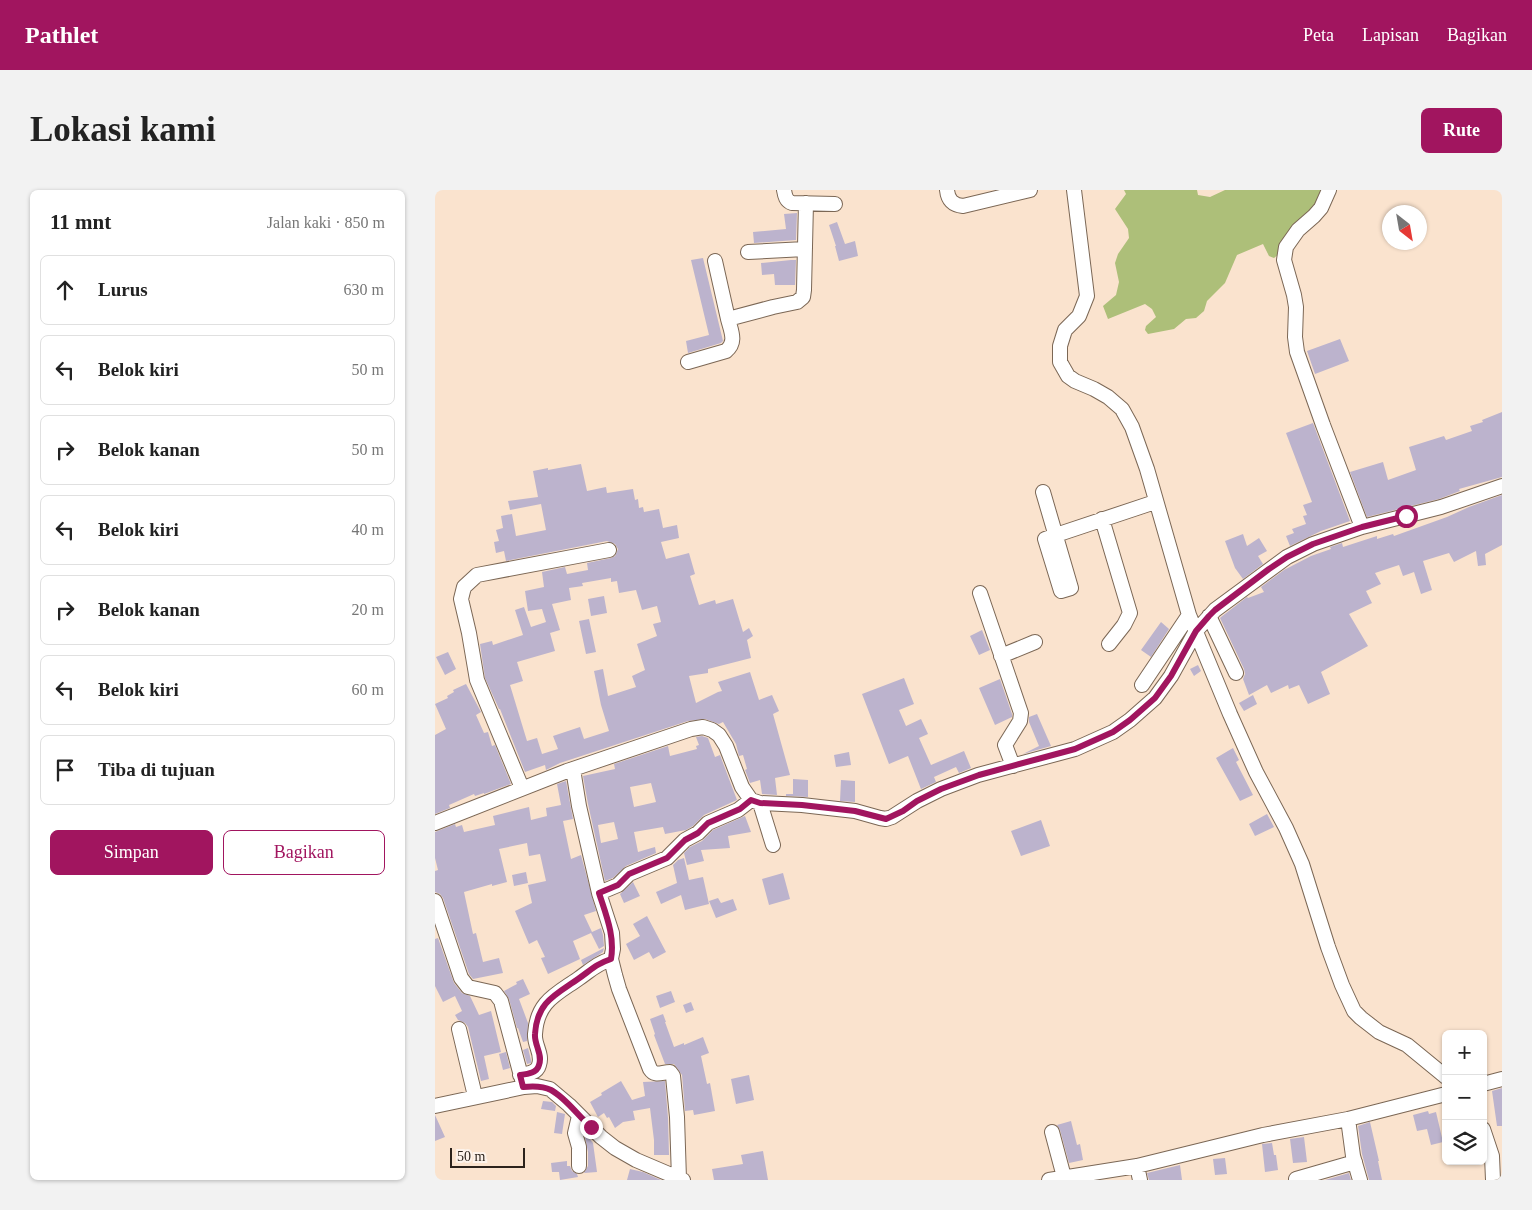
<!DOCTYPE html>
<html lang="id">
<meta charset="utf-8">
<style>
body{margin:0;font-family:"Times New Roman",serif;background:#f2f2f2;color:#222}
.controls{position:absolute;right:15px;bottom:15px;display:grid;overflow:hidden;border-radius:8px;box-shadow:0 1px 4px #0004}
.controls button{width:45px;height:45px;display:grid;place-items:center;padding:0;border:0;border-bottom:1px solid #e0e0e0;background:#fff;color:#222;font:25px sans-serif}
.compass{position:absolute;left:947px;top:15px;width:45px;height:45px;border-radius:50%;background:#fff;box-shadow:0 1px 4px #0004;rotate:149deg}
.scale{position:absolute;left:15px;bottom:12px;width:75px;box-sizing:border-box;padding-left:5px;border:2px solid #2c231c;border-top:0;font-size:14px;line-height:18px;white-space:nowrap;color:#2c231c;-webkit-text-stroke:4px #fdf3eb;paint-order:stroke}
.stop{position:absolute;width:15px;height:15px;margin:-11px;border:4px solid #a1155f;border-radius:50%;background:#fff}
.stop.end{background:#a1155f;border-color:#fff;box-shadow:0 1px 5px #0008}
.list{margin:0;padding:0;list-style:none}
h2{display:flex;justify-content:space-between;align-items:center;height:65px;margin:0;padding:0 20px;font-size:21px}
h2 small{font-size:16px;font-weight:400;color:#767676}
.list li{display:grid;grid-template-columns:32px 1fr auto;gap:15px;align-items:center;box-sizing:border-box;height:70px;margin:0 10px 10px;padding:0 10px;border:1px solid #e0e0e0;border-radius:8px}
.list b{display:block;font-size:19px;white-space:nowrap}
.list em{font-size:16px;font-style:normal;color:#767676}
.actions{display:flex;gap:10px;padding:15px 20px}
.actions a{flex:1;padding:11px 0;border:1px solid #a1155f;border-radius:8px;text-align:center;font-size:18px;color:#a1155f}
.actions .main{background:#a1155f;color:#fff}
.icon{flex:none;width:28px;height:28px;fill:none;stroke:currentColor;stroke-width:2;stroke-linecap:round;stroke-linejoin:round}
.map{position:relative;flex:none;width:1067px;height:990px;overflow:hidden;border-radius:8px}
header{display:flex;align-items:center;gap:30px;box-sizing:border-box;height:70px;padding:0 25px;background:#a1155f;color:#fff}
header strong{font-size:24px}
nav{display:flex;gap:28px;margin-inline-start:auto;font-size:18px}
.intro{display:flex;align-items:center;justify-content:space-between;box-sizing:border-box;height:120px;padding:0 30px}
h1{margin:0;font-size:35px}
.button{padding:12px 22px;border-radius:8px;background:#a1155f;color:#fff;font-size:18px;font-weight:700}
main{display:flex;gap:30px;padding:0 30px}
aside{flex:1;background:#fff;border-radius:8px;box-shadow:0 1px 4px #0004}
.map>svg:first-child{display:block}
</style>
<header>
<strong>Pathlet</strong>
<nav><a>Peta</a><a>Lapisan</a><a>Bagikan</a></nav>
</header>
<div class="intro"><h1>Lokasi kami</h1><a class="button">Rute</a></div>
<main>
<aside>
<h2>11 mnt<small>Jalan kaki · 850 m</small></h2>
<ul class="list">
<li><svg class="icon" aria-label="ahead" viewBox="0 0 24 24"><path d="M12 20V5M6 11l6-6 6 6"/></svg><div><b>Lurus</b></div><em>630 m</em></li>
<li><svg class="icon" aria-label="left" viewBox="0 0 24 24"><path d="M17 20v-9H6M10 6l-5 5 5 5"/></svg><div><b>Belok kiri</b></div><em>50 m</em></li>
<li><svg class="icon" aria-label="right" viewBox="0 0 24 24"><path d="M7 20v-9h11M14 6l5 5-5 5"/></svg><div><b>Belok kanan</b></div><em>50 m</em></li>
<li><svg class="icon" aria-label="left" viewBox="0 0 24 24"><path d="M17 20v-9H6M10 6l-5 5 5 5"/></svg><div><b>Belok kiri</b></div><em>40 m</em></li>
<li><svg class="icon" aria-label="right" viewBox="0 0 24 24"><path d="M7 20v-9h11M14 6l5 5-5 5"/></svg><div><b>Belok kanan</b></div><em>20 m</em></li>
<li><svg class="icon" aria-label="left" viewBox="0 0 24 24"><path d="M17 20v-9H6M10 6l-5 5 5 5"/></svg><div><b>Belok kiri</b></div><em>60 m</em></li>
<li><svg class="icon" aria-label="arrive" viewBox="0 0 24 24"><path d="M6 21V4h12l-3 4 3 4H6"/></svg><div><b>Tiba di tujuan</b></div></li>
</ul>
<div class="actions"><a class="main">Simpan</a><a>Bagikan</a></div>
</aside>
<div class="map">
<svg width="1067" height="990" viewBox="0 0 1067 990">
<rect width="100%" height="100%" fill="#fae3ce"/>
<path fill="#adbf79" d="M689,0H762L763,5L775,7L790,0H888L873,26L844,64L839,68L834,66L828,54L802,65L790,93L772,111L769,121L761,128L751,129L739,139L713,144L710,140L711,136L721,127L717,119L710,114L673,129L668,116L681,105L684,92L680,73L683,64L694,48L693,39L680,19L691,4Z"/>
<path fill="#bcb3cd" fill-rule="evenodd" d="M362,23L361,50L319,53L318,42L351,39L349,24Z
M402,32L410,54L420,51L423,66L404,71L400,56H401L394,35Z
M268,68L288,151L286,153L253,163L251,151L274,145L256,70Z
M356,70H361L360,95H340L339,84L327,85L326,73Z
M905,149L914,171L880,184L872,161Z
M1067,222V287L1024,299L1025,301L1004,309L932,327L915,282L948,272L953,290L981,280L974,257L1009,246L1011,250L1037,241L1035,236L1048,232L1047,230Z
M878,233L915,331L886,341L855,356L851,346L859,343L857,339L871,334L868,326L872,325L868,315L877,312L851,243Z
M146,274L152,301L171,297L172,303L198,299L200,310L203,309L204,318L208,317L209,322L224,319L228,338L242,335L244,348L226,352L231,369L254,363L260,384L255,386L264,415L280,410L281,414L298,409L308,442L314,438L318,446L312,450L316,468L273,479V483L254,486L261,513L283,502L287,501L283,492L315,482L324,510L337,505L344,521L338,524L355,585L340,588L342,605L327,604L325,590L315,593L310,580L312,579L308,565L304,566L301,554L288,532L284,534L270,529L253,531L125,573L111,580L110,575L90,582L65,519H64L50,488L45,454L57,451L58,455L88,445L80,420L89,417L96,437L111,432L107,419L93,421L90,401L109,397L107,382L130,377L132,384L153,380L152,373L176,368L180,366L183,359L180,354L172,351L71,371L69,361L61,363L59,352L64,351L61,340L68,338L66,326L77,324L81,346L111,340L106,314L75,320L73,311L103,307L98,281L113,278V280ZM176,388V392L182,391L184,403L201,400L207,420L222,416L226,432L218,434L222,446L202,454L210,480L197,486L201,497L173,506L168,479L159,481L166,515L174,541L149,549L145,537L118,546L123,559L107,564L102,548L92,551L75,495L88,491L82,472L120,461L115,443L125,440L117,414L136,410L134,398L148,396L147,393Z
M1067,305V355L1050,364L1051,375L1043,376L1041,361L1019,372L1014,363L988,371L997,400L986,404L979,382L968,386L964,375L940,383L946,394L931,401L937,413L914,424L933,456L886,482L895,504L873,514L864,495L854,499L853,495L836,503L832,495L814,505L808,489L810,484L809,479L785,428L786,427L812,407L813,408L829,402L826,397L849,380L876,366L896,359L895,357L907,353L908,357L942,346V349L958,344L959,346L1012,327L1034,317Z
M808,344L812,356L824,348L832,361L823,366L828,374L808,389L800,378L790,351Z
M169,406L172,423L156,426L153,409Z
M154,429L161,462L151,464L144,431Z
M726,432L734,439L716,467L706,460Z
M547,440L555,460L544,465L535,446Z
M13,462L21,479L10,485L1,467Z
M763,475L766,481L759,486L755,479Z
M469,488L479,514L464,520L471,536L486,529L493,544L484,548L496,575L529,561L536,578L524,583L521,577L499,587L501,592L486,599L473,566L454,574L427,504Z
M565,489L577,524V527L560,535L544,498Z
M31,494L46,522L41,525L49,543L53,542L57,556L60,555L76,594L49,604V603L40,606L39,604L14,615L15,618L0,624V545L11,539L0,514L13,508L12,506L19,502L18,500Z
M818,505L822,514L809,521L804,513Z
M602,524L616,556L588,564L604,556L594,532V527Z
M267,546L273,548L280,567L285,565L302,610L269,625L258,636L251,640L230,644L228,637L199,642L203,662L220,657L221,663L191,676L178,688L170,691L153,614L148,586L180,579L179,574L233,556L235,566L262,559L261,556L264,555L261,547ZM216,593L221,612L199,617L195,597ZM179,632L183,649L166,653L163,635Z
M798,558L804,570L801,572L818,605L805,611L781,568Z
M414,562L416,575L401,577L399,565Z
M358,589L373,590V607L351,606V604H358Z
M406,590L420,591V612L405,611Z
M131,591L138,629L128,631L136,669L146,665L161,721L149,725L157,742L166,738L168,745L169,756L164,759L156,743L138,751L145,769L113,784L106,768L110,767L102,750L94,754L80,721L97,713L93,695L111,691L105,664L94,666L92,653L64,659L72,692L57,696V694L29,702L38,744L41,743L48,772L64,768L68,783L38,789L34,784L8,708L5,704L0,702V681L3,680L0,668V642L20,634L21,637L27,635L29,642L60,635L58,626L94,617L96,630L112,626L111,618L126,615L122,594Z
M832,624L839,637L820,646L814,634Z
M310,626L316,642L293,646L295,658L266,660L269,671L252,675L249,663L255,657L267,651L278,640Z
M606,630L615,656L586,666L576,641Z
M249,668L254,690L268,687L274,714L250,720L246,705L226,714L221,702L242,693L238,675L243,670Z
M91,682L93,693L79,696L77,685Z
M348,683L355,709L334,715L327,689Z
M198,692L205,706L189,713L185,704Z
M283,708L286,713L298,709L302,720L281,728L274,711Z
M212,726L231,762L218,769L214,762L199,770L191,754L205,746L198,734Z
M3,748L19,793L27,803L35,806L44,825L56,821L66,862L49,866L54,889L46,891L33,837L30,833L23,830L20,825L27,821L20,806L8,812L0,796V749Z
M169,758L168,762L148,775L146,770Z
M88,789L95,804L84,809L93,833L92,851L88,852L83,838H82L74,809L69,801L82,794L81,792Z
M236,801L240,812L225,818L221,806Z
M256,812L259,820L251,823L248,815Z
M228,824L231,832H230L239,857L249,853V855L268,847L274,863L266,866L272,894L275,893L280,921L259,925L258,920L250,921L247,885L239,874H230L219,845L220,844L215,829Z
M93,858L96,870V873L92,874L88,860Z
M71,862L75,878L68,880L64,864Z
M314,885L319,910L301,914L296,889Z
M186,891L197,910L210,906L208,892L230,891L233,928L234,965H219V950L215,918L198,921L200,930L188,932L180,938L174,927L172,928L169,923L163,927L155,912L167,905L166,903Z
M1067,898V936H1062L1057,901Z
M108,911L117,912L121,916L120,921L106,919Z
M993,921L994,924L1001,922L1008,952L996,955L992,939L982,941L978,925Z
M122,922L130,924L127,944L119,943Z
M0,925L10,947L0,951Z
M636,931L642,955L645,954L648,970L634,973L625,940L622,935Z
M935,932L944,971H943L947,990H934L927,964L923,936Z
M149,942L158,953L162,982L149,983L153,976V962Z
M869,947L872,972L858,973L855,949Z
M837,953L839,965H841L843,980L830,982L827,954Z
M328,961L333,990H279L277,979L308,974L306,965Z
M790,968L792,984L780,985L778,969Z
M132,971V976H135L137,981L142,984L143,987L125,990L124,982H117L116,973Z
M745,975L747,990H714L712,983Z
M195,979L208,982L226,990H192Z
M914,983L916,990H890Z"/>
<g fill="none" stroke-linecap="round" stroke-linejoin="round">
<defs>
<path id="minor" d="M349,0C350,6 351,11 357,13L400,14
M512,0C513,10 518,15 528,16L595,0
M639,0L652,106L644,126L630,140L625,156V172L633,186L640,191L659,199L673,207L687,219L697,237L712,279L754,425L795,524L821,582L851,638L867,674L893,757L907,795L919,821L926,828L944,842L972,855L1011,887
M894,0L886,18L879,26L863,40L851,57L849,70L859,105L861,117L860,147L862,162L888,235L927,337
M313,62L370,59
M280,71L293,129L338,117L362,112L368,107L369,100L371,13
M253,172L291,161C302,152 296,141 293,129
M608,302L636,398L626,401L610,349L621,345L720,312
M667,329L695,423L689,435L674,454
M545,403L586,523L585,531L570,555L578,576
M774,426L801,483
M566,466L600,452
M707,495L754,425
M138,579L144,616L164,703L177,743L178,759L176,769L180,785L184,799L215,879C220,887 227,882 235,882L238,886L242,927L244,989
M87,598L42,490L34,443L26,409L29,397L42,385L174,360
M325,613L338,655
M0,633L132,581L256,539L268,537L277,540L284,545L291,556L307,597L316,610L325,613L367,615L420,621L445,628L451,629L457,627L482,611L506,599L543,585L640,559L678,542L695,530L720,508L736,486L761,441L780,420L852,367L878,354L927,337L1006,317L1067,296
M164,703L183,695L194,684L232,668L250,650L263,643L273,633L303,620L316,610
M0,711L26,788L33,797L60,803L66,811L89,897
M24,839L40,906
M85,885C93,884 102,883 104,875C108,864 99,855 100,844C102,812 120,805 143,789C156,780 161,774 176,769
M1048,894L1067,889
M0,916L89,897L102,896L115,899L134,915L166,947L180,958L201,970L248,990
M144,926L140,943L144,957V976
M913,929L918,966L925,990
M1048,939L1057,966L1058,990
M617,942L629,987
M702,976L705,990
M861,989L920,972
M614,990L702,976L828,945L913,929L1011,904"/>
</defs>
<use href="#minor" stroke="#7b6755" stroke-width="16"/>
<use href="#minor" stroke="#fff" stroke-width="14"/>
</g>
<g fill="none" stroke-linecap="round" stroke-linejoin="round">
<path stroke="#a1155f" stroke-width="6" d="M156,937C143,926 131,908 116,900C108,896 97,896 88,897L85,885C93,884 102,883 104,875C108,864 99,855 100,844C102,812 120,805 143,789C156,780 161,774 176,769C180,746 171,725 164,703L183,695L194,684L232,668L250,650L263,643L273,633L305,619L316,610L325,613L367,615L420,621L451,629L468,621L482,611L506,599L544,585L640,559L678,542L695,530L720,508L736,486L761,441L774,426L780,420L834,379L852,367L878,354L927,337L971,326"/>
</g>
</svg>
<div class="controls">
<button>+</button>
<button>−</button>
<button><svg class="icon" aria-label="layers" viewBox="0 0 24 24"><path d="M12 4l9 5-9 5-9-5zM3 14l9 5 9-5"/></svg></button>
</div>
<svg class="compass" viewBox="-18 -18 36 36"><path d="M0-13l5 13h-10z" fill="#e53935"/><path d="M0 13l5-13h-10z" fill="#767676"/></svg>
<div class="scale">50 m</div>
<div class="stop" style="left:971px;top:326px"></div>
<div class="stop end" style="left:156px;top:937px"></div>
</div>
</main>
